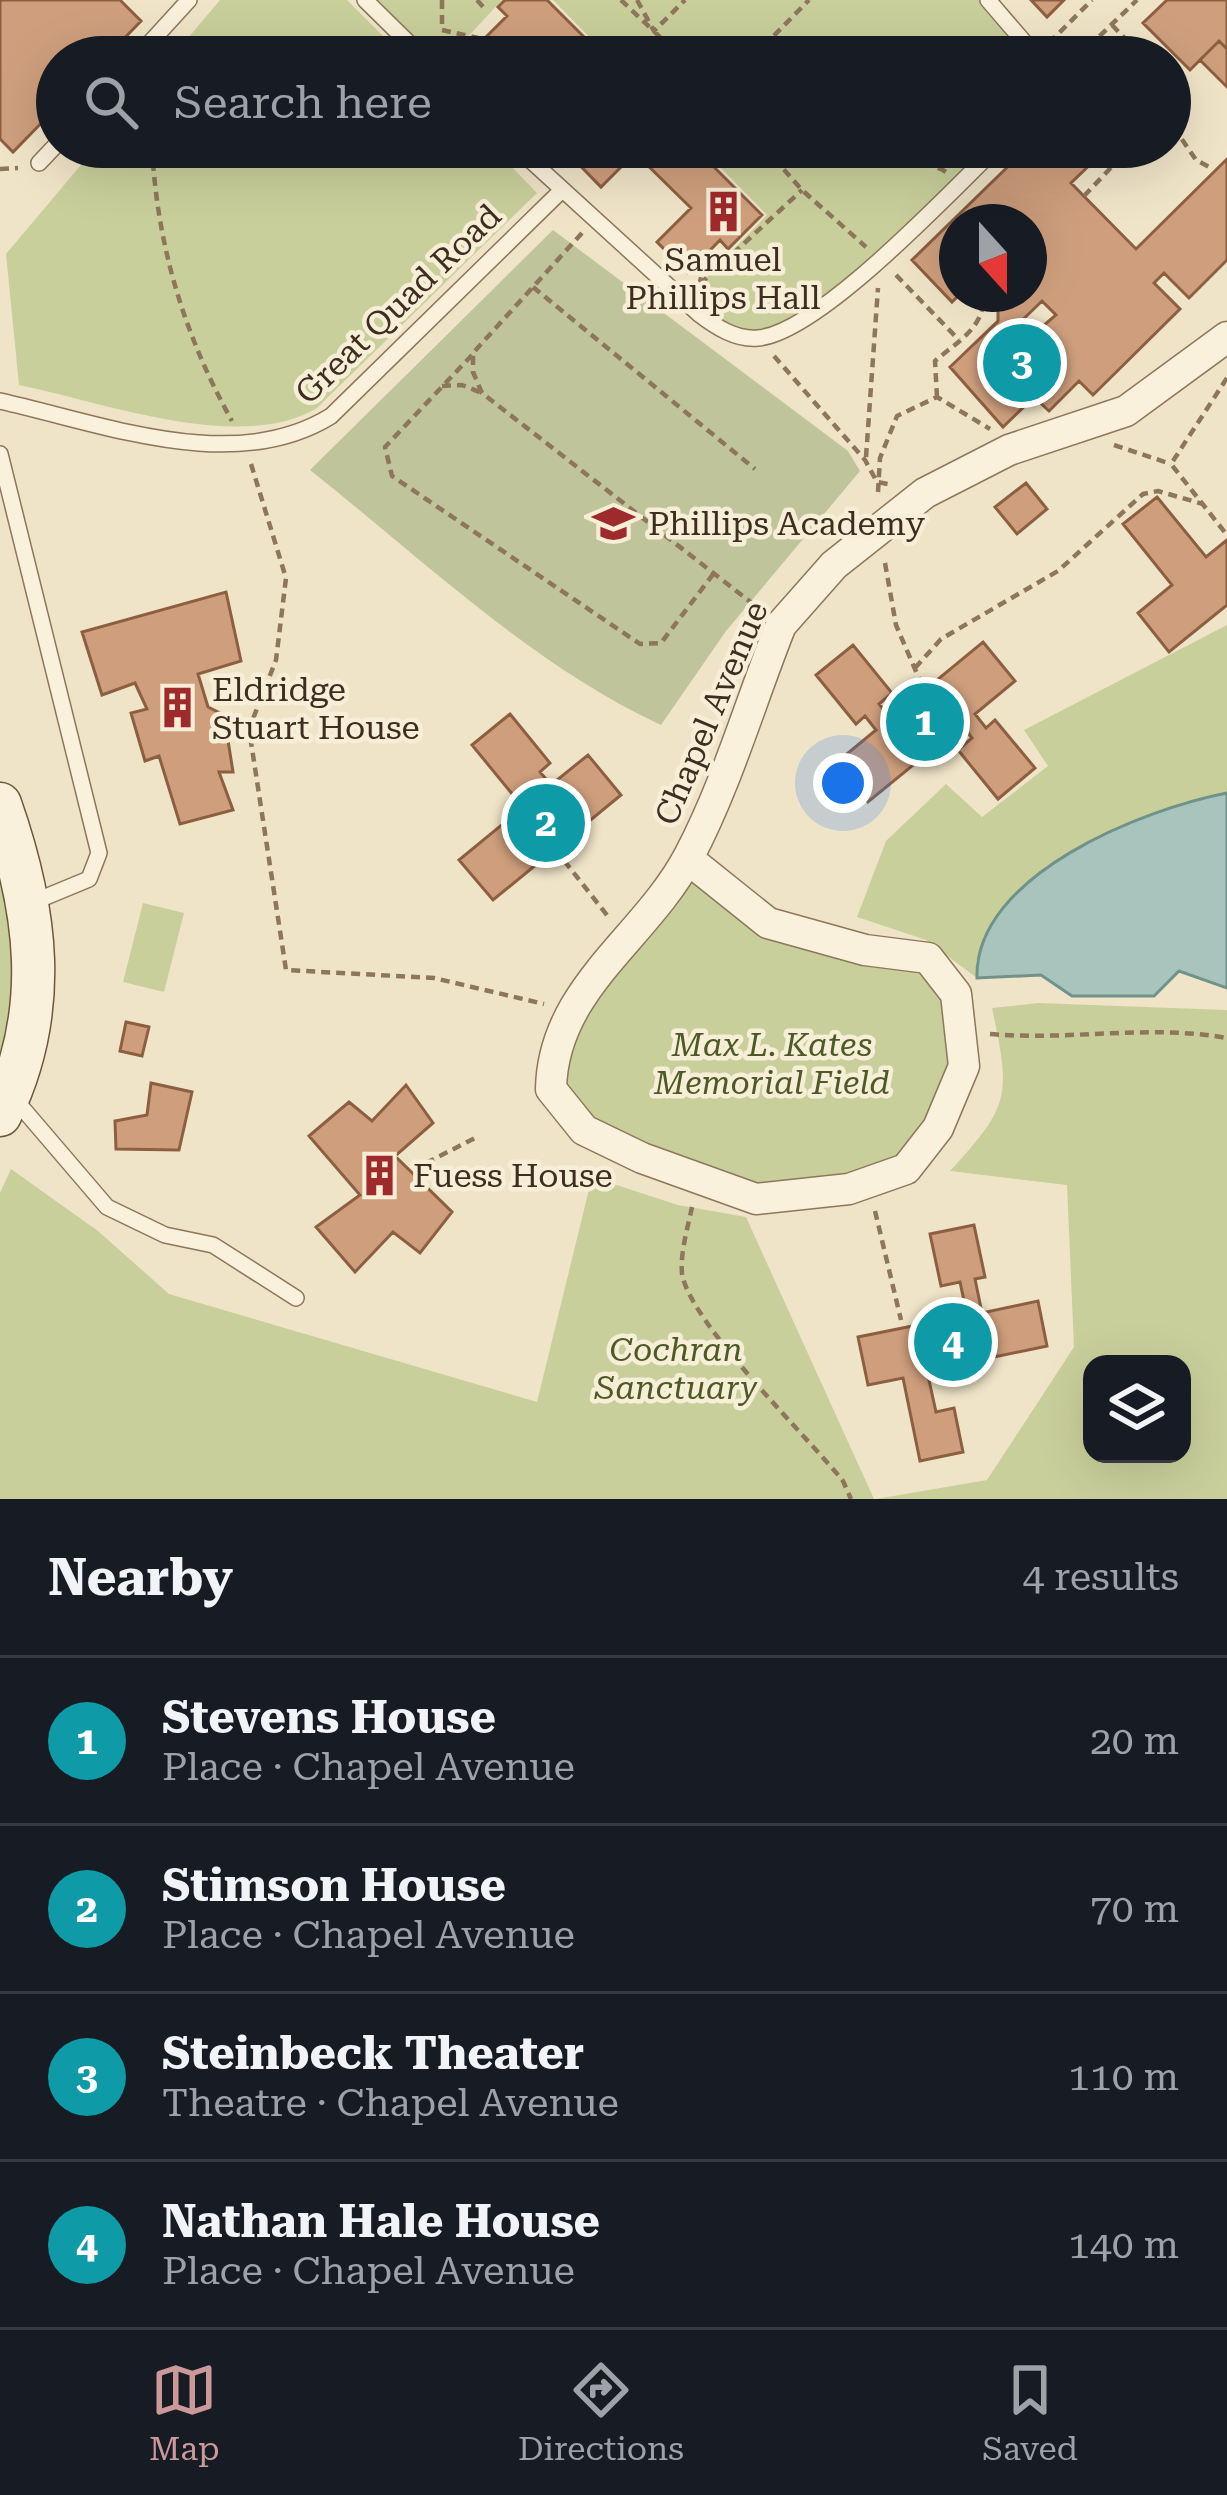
<!DOCTYPE html>
<meta charset="utf-8">
<style>
body{margin:0;font-family:"Roboto Serif",serif;background:#20242c;color:#f1f3f6}
.controls{position:absolute;right:36px;bottom:36px;display:grid;overflow:hidden;border-radius:24px;box-shadow:0 12px 48px #0002}
.controls button{width:108px;height:108px;display:grid;place-items:center;padding:0;border:0;border-bottom:3px solid #363941;background:#171b24;color:#f1f3f6;font:60px sans-serif}
.compass{position:absolute;left:939px;top:204px;width:108px;height:108px;border-radius:50%;background:#171b24;box-shadow:0 12px 48px #0002;rotate:159deg}
.you{position:absolute;left:843px;top:783px;width:42px;height:42px;margin:-30px;border:9px solid #fff;border-radius:50%;background:#1a73e8;box-shadow:0 0 0 18px #1a73e833}
.badge{display:grid;place-items:center;width:78px;height:78px;border-radius:50%;background:#cc999b;color:#fff;font-size:39px;font-weight:700}
.pin{position:absolute;translate:-50% -50%;border:6px solid #fff;box-shadow:0 3px 12px #0006}
.list{margin:0;padding:0;list-style:none}
h2{display:flex;justify-content:space-between;align-items:center;height:156px;margin:0;padding:0 48px;font-size:51px}
h2 small{font-size:39px;font-weight:400;color:#9ea1a6}
.list li{display:grid;grid-template-columns:78px 1fr auto;gap:36px;align-items:center;box-sizing:border-box;height:168px;padding:0 48px;border-top:3px solid #363941}
.list b{display:block;font-size:45px;white-space:nowrap}
.list p{margin:0;font-size:39px;white-space:nowrap;color:#9ea1a6}
.list em{font-size:39px;font-style:normal;color:#9ea1a6}
.icon{flex:none;width:66px;height:66px;fill:none;stroke:currentColor;stroke-width:2;stroke-linecap:round;stroke-linejoin:round}
.map{position:relative;flex:none;width:1227px;height:1499px;overflow:hidden}
.search{position:absolute;background:#171b24;box-shadow:0 12px 48px #0002;left:36px;right:36px;top:36px;height:132px;display:flex;align-items:center;gap:30px;box-sizing:border-box;padding:0 42px;border-radius:66px;color:#9ea1a6;font-size:45px}
.sheet{height:828px;background:#171b24}
nav{display:flex;justify-content:space-around;align-items:center;box-sizing:border-box;height:168px;border-top:3px solid #363941;background:#171b24;font-size:33px;color:#9ea1a6}
nav a{display:grid;justify-items:center;gap:6px}
nav .on{color:#cc999b}
.map>svg:first-child{display:block}
</style>
<div class="map">
<svg width="1227" height="1499" viewBox="0 0 1227 1499">
<rect width="100%" height="100%" fill="#f0e4c8"/>
<path fill="#c9cf9b" fill-rule="evenodd" d="M220,0H347L404,57H172Z
M365,0H502L449,57H423Z
M553,0H988L1037,57H643L637,51L631,57H609Z
M96,147H492L537,193L317,408C240,454 103,402 19,385L6,254Z
M700,147H997L796,325C740,345 728,336 684,300L767,215Z
M1227,625V793L1184,802L1046,866L976,961L977,978L926,940L857,917L886,841L946,784L982,817L1048,766L1024,730Z
M0,804L34,935L0,1107Z
M688,859L768,923L928,958L964,1066L906,1169L756,1199L584,1130L552,1054Z
M143,903L184,913L164,992L123,982Z
M1038,1003L1227,1010V1499H876L987,1480L1074,1347L1067,1185L950,1171C1010,1105 1011,1097 992,1008ZM1092,1364H1182V1454H1092Z
M11,1169L98,1231L169,1294L537,1402L592,1177L678,1205L746,1217L874,1499H0V1193Z"/>
<path fill="#bfc49a" d="M553,230L848,451L860,471L726,631L661,725C532,665 421,558 310,470Z"/>
<path fill="#a9c4bc" stroke="#6f938a" stroke-width="3" d="M1227,793V988L1179,971L1154,996H1072L1041,975L977,978C974,875 1144,809 1227,793Z"/>
<path fill="#cf9f7d" stroke="#8d5f41" stroke-width="3" fill-rule="evenodd" d="M0,0H120L141,21L106,57H57V107L13,152L0,139Z
M505,0H547L604,57H538L533,52L527,57H472L469,54L507,16L498,7Z
M1031,0H1064L1047,17Z
M1167,0H1227V49L1219,41L1190,70L1143,23Z
M1219,41L1227,49V87L1200,60Z
M562,147H694L762,215L728,249L720,240L688,273L657,242L691,208L635,153L601,187Z
M1028,147H1096L1102,153L1071,183L1136,249L1227,159V260L1189,298L1164,273L1154,283L1180,309L1093,395L1079,381L1049,411L1034,397L1003,427L950,367L998,321V294H1029V222H957L960,294L952,302L912,260ZM1042,301L1056,315L1043,326L1050,334L1026,357L1006,336Z
M1026,483L1047,509L1017,534L995,507Z
M1157,497L1206,557L1227,540V605L1169,652L1138,613L1172,585L1123,524Z
M226,592L241,661L198,674L208,707L224,715L233,772H219L233,810L180,824L159,756L145,761L131,713L147,709L135,683L102,695L82,632Z
M983,642L1015,681L975,714L986,728L995,720L1035,768L998,799L958,750L972,738L962,725L868,802L836,763L876,730L865,716L856,724L816,675L853,645L892,693L879,704L891,718Z
M510,714L550,763L540,772L551,785L588,755L621,795L493,900L459,860L537,796L527,784L513,795L472,745Z
M126,1022L149,1027L142,1056L120,1051Z
M151,1083L192,1092L179,1150L116,1149L115,1121L147,1115Z
M406,1085L433,1123L395,1156L452,1212L420,1253L393,1232L355,1272L316,1227L360,1195L309,1136L349,1102L372,1121Z
M974,1225L985,1277L975,1279L982,1313L1038,1301L1047,1346L927,1371L936,1412L954,1408L963,1452L920,1461L903,1378L868,1385L858,1337L967,1315L960,1282L941,1286L930,1234Z"/>
<g fill="none" stroke-linecap="round" stroke-linejoin="round">
<defs>
<path id="lane" d="M365,0L423,57
M988,0L1037,57
M137,57L189,0
M516,147L699,314C716,327 736,340 758,338C819,333 950,192 997,147
M39,163L57,144
M0,401C104,424 234,476 331,416L561,191
M0,454L99,853L89,879L31,903
M12,1096L107,1207L165,1235L213,1245L296,1298"/>
<path id="street" d="M688,859L768,923L865,950L928,958L956,994L964,1066L938,1128L906,1169L849,1189L756,1199L642,1158L584,1130L551,1089C553,988 645,939 689,856C727,784 751,700 781,625L834,565L925,493L1009,450L1126,411L1227,337"/>
<path id="secondary" d="M0,804C37,909 51,1011 0,1115"/>
</defs>
<use href="#lane" stroke="#8d765c" stroke-width="18"/>
<use href="#street" stroke="#8d765c" stroke-width="33"/>
<use href="#secondary" stroke="#6f573f" stroke-width="45"/>
<path stroke="#8d765c" stroke-width="4.5" stroke-dasharray="9 6" stroke-linecap="butt" d="M442,0V30L478,38
M477,0L486,10
M621,0L681,57
M637,0L654,31L685,0
M1112,25L1143,57
M1049,43L1092,0
M753,57L809,0
M1078,57L1137,0
M1170,84L1179,93V135
M1170,139L1179,135L1196,160L1211,168
M152,147C157,245 184,335 232,421
M764,147L802,190L866,247
M835,147C859,153 932,161 946,172
M1116,147L1124,154L1146,147
M0,169L18,168
M1084,196L1124,154
M582,233L473,353V372L482,393L757,607
M896,275L959,340
M700,284L802,190
M699,286L705,261
M533,287L755,469
M472,355L385,447L392,476L640,644L661,643L714,573
M774,356L865,460L877,482L888,484
M1227,378L1171,464L1227,535
M442,386L462,385L482,393
M937,397L935,361C958,341 986,327 983,294
M1114,445L1171,464
M866,457L878,288
M251,464L286,578L276,660L249,729L286,970L434,978L544,1004
M878,492L880,458L897,416L937,397L990,429
M885,563L896,625L921,683
M915,668L941,639L1058,571L1143,494L1158,491L1203,504
M555,849L610,919
M990,1034C1070,1041 1148,1024 1227,1038
M426,1163L479,1136
M692,1207C688,1227 680,1253 682,1273C688,1321 809,1438 843,1481L851,1499
M875,1211L901,1320"/>
<use href="#lane" stroke="#faf1dc" stroke-width="15"/>
<use href="#street" stroke="#faf1dc" stroke-width="30"/>
<use href="#secondary" stroke="#faf1dc" stroke-width="42"/>
</g>
<defs>
<symbol id="building-bare" viewBox="-9 -9 18 18"><path d="M-4-6H4V6H1V3H-1V6H-4ZM-2.5-4.3h1.7v1.8h-1.7ZM.8-4.3h1.7v1.8H.8ZM-2.5-1h1.7V.8h-1.7ZM.8-1h1.7V.8H.8Z" fill="#9e2a2b" stroke="#f7eed8" stroke-width="2.5" paint-order="stroke"/></symbol>
<symbol id="school-bare" viewBox="-9 -9 18 18"><path d="M0-5L7-2L0 1L-7-2ZM-4 1L0 2.5L4 1V4Q0 6-4 4Z" fill="#9e2a2b" stroke="#f7eed8" stroke-width="2.5" paint-order="stroke"/></symbol>
</defs>
<g fill-rule="evenodd">
<use href="#building-bare" x="694" y="182" width="59" height="59"/>
<use href="#school-bare" x="584" y="494" width="59" height="59"/>
<use href="#building-bare" x="148" y="678" width="59" height="59"/>
<use href="#building-bare" x="350" y="1146" width="59" height="59"/>
</g>
<g text-anchor="middle" dominant-baseline="central" stroke-width="9" stroke-linejoin="round" paint-order="stroke">
<g font-size="33" fill="#3d2e20" stroke="#f7eed8" text-anchor="start">
<text x="723" y="259" text-anchor="middle">Samuel<tspan x="723" dy="38">Phillips Hall</tspan></text>
<text x="648" y="523">Phillips Academy</text>
<text x="212" y="689">Eldridge<tspan x="212" dy="38">Stuart House</tspan></text>
<text x="413" y="1175">Fuess House</text>
</g>
<g font-size="33" fill="#3d2e20" stroke="#f7eed8">
<text transform="translate(398 304) rotate(-44)">Great Quad Road</text>
<text transform="translate(711 713) rotate(-67)">Chapel Avenue</text>
</g>
<g font-size="33" font-style="italic" fill="#4d5a26" stroke="#f7eed8">
<text x="772" y="1044">Max L. Kates<tspan x="772" dy="38">Memorial Field</tspan></text>
<text x="676" y="1349">Cochran<tspan x="676" dy="38">Sanctuary</tspan></text>
</g>
</g>
</svg>
<div class="controls">
<button><svg class="icon" aria-label="layers" viewBox="0 0 24 24"><path d="M12 4l9 5-9 5-9-5zM3 14l9 5 9-5"/></svg></button>
</div>
<svg class="compass" viewBox="-18 -18 36 36"><path d="M0-13l5 13h-10z" fill="#e53935"/><path d="M0 13l5-13h-10z" fill="#9ea1a6"/></svg>
<div class="you"></div>
<div class="pin badge" style="left:925px;top:722px;background:#0f9aa8">1</div>
<div class="pin badge" style="left:546px;top:823px;background:#0f9aa8">2</div>
<div class="pin badge" style="left:1022px;top:363px;background:#0f9aa8">3</div>
<div class="pin badge" style="left:953px;top:1342px;background:#0f9aa8">4</div>
<div class="search"><svg class="icon" aria-label="search" viewBox="0 0 24 24"><circle cx="10" cy="10" r="6"/><path d="M15 15l6 6"/></svg>Search here</div>
</div>
<section class="sheet">
<h2>Nearby<small>4 results</small></h2>
<ul class="list">
<li><span class="badge" style="background:#0f9aa8">1</span><div><b>Stevens House</b><p>Place · Chapel Avenue</p></div><em>20 m</em></li>
<li><span class="badge" style="background:#0f9aa8">2</span><div><b>Stimson House</b><p>Place · Chapel Avenue</p></div><em>70 m</em></li>
<li><span class="badge" style="background:#0f9aa8">3</span><div><b>Steinbeck Theater</b><p>Theatre · Chapel Avenue</p></div><em>110 m</em></li>
<li><span class="badge" style="background:#0f9aa8">4</span><div><b>Nathan Hale House</b><p>Place · Chapel Avenue</p></div><em>140 m</em></li>
</ul>
</section>
<nav>
<a class="on"><svg class="icon" aria-label="map" viewBox="0 0 24 24"><path d="M3 6l6-2 6 2 6-2v14l-6 2-6-2-6 2zM9 4v14M15 6v14"/></svg>Map</a>
<a><svg class="icon" aria-label="directions" viewBox="0 0 24 24"><path d="M12 3l9 9-9 9-9-9zM9 14v-3h6M13 9l2 2-2 2"/></svg>Directions</a>
<a><svg class="icon" aria-label="saved" viewBox="0 0 24 24"><path d="M7 4h10v16l-5-4-5 4z"/></svg>Saved</a>
</nav>
